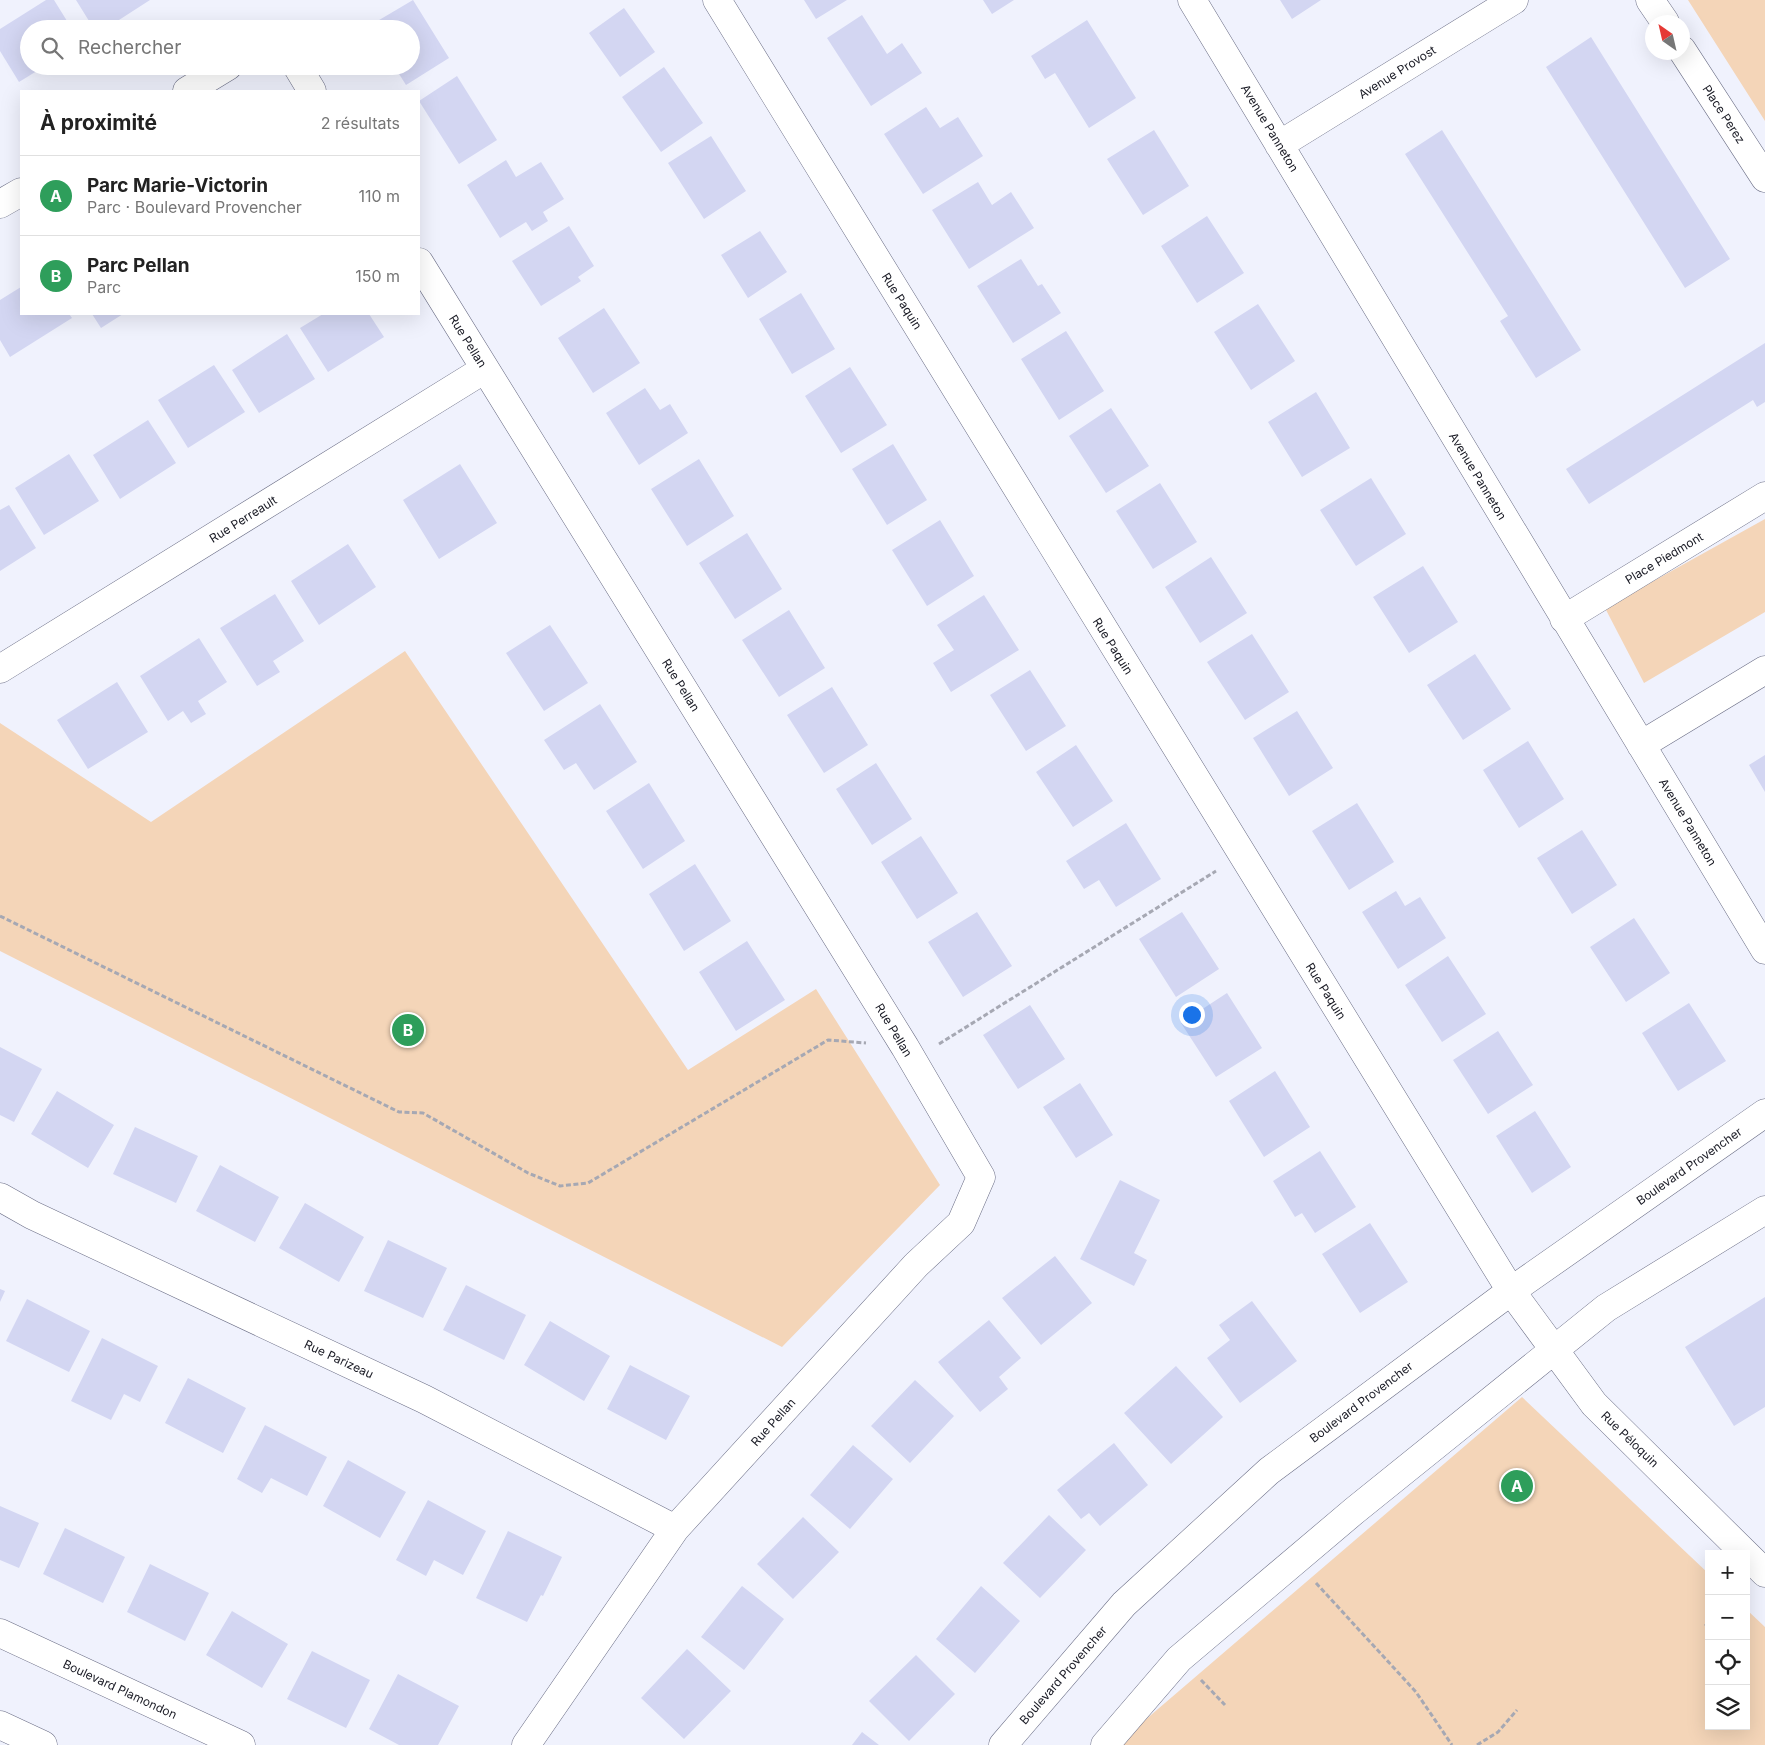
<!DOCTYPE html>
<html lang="fr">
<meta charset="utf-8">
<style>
body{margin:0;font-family:Inter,sans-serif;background:#f2f2f2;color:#222}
.controls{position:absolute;right:15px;bottom:15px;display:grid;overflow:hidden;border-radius:0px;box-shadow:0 5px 20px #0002}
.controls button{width:45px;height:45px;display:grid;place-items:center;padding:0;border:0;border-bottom:1px solid #e0e0e0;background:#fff;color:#222;font:25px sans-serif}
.compass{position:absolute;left:1645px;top:15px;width:45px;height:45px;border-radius:50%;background:#fff;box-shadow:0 5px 20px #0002;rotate:326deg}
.you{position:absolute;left:1191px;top:1014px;width:18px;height:18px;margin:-12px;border:4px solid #fff;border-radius:50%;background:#1a73e8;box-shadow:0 0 0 8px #1a73e833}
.badge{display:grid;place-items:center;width:32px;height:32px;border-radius:50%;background:#99601e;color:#fff;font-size:16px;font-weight:700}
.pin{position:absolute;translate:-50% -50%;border:2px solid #fff;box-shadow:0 1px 5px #0006}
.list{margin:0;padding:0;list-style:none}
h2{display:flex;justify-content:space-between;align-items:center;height:65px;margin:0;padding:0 20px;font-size:21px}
h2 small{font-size:16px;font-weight:400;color:#767676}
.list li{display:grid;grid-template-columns:32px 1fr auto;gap:15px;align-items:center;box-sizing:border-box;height:80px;padding:0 20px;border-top:1px solid #e0e0e0}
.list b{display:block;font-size:19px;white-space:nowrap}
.list p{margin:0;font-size:16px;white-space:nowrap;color:#767676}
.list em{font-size:16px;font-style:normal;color:#767676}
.icon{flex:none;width:28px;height:28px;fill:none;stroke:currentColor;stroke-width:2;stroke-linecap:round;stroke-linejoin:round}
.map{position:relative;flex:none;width:1765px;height:1745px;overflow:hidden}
.search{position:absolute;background:#fff;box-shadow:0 5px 20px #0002;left:20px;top:20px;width:400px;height:55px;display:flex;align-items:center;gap:12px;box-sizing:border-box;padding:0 18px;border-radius:28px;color:#767676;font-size:19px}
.panel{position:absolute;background:#fff;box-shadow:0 5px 20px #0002;left:20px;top:90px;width:400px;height:225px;border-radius:0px}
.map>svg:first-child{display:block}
</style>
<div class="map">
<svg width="1765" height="1745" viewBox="0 0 1765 1745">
<rect width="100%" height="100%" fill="#f0f2fd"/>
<path fill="#f4d5b8" d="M1688,0H1765V121Z
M1765,519V612L1644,683L1605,608Z
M405,651L688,1070L816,989L940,1185L782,1347L0,951V723L151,822Z
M1522,1397L1709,1574V1726H1746V1609L1765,1627V1745H1116Z"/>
<path fill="#d3d6f2" d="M46,0H54L72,29H29V66H45L19,82L0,51V29Z
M76,0H150L105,29H94Z
M413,0L449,58L406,85L394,66H411V29H371L369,26Z
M804,0H847L816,19Z
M983,0H1014L992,14Z
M1280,0H1321L1292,19Z
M624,8L655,52L620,77L589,33Z
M862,15L887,54L902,43L922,73L871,106L827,38Z
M1087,20L1136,98L1089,128L1055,73L1045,79L1031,56Z
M1591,37L1730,259L1685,288L1546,67Z
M664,67L703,123L661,152L622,97Z
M457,76L497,140L459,164L419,101Z
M926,107L940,128L958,117L983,156L923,194L884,134Z
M1154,130L1189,186L1143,215L1107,159Z
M1442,130L1581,350L1536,378L1500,321L1508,316L1405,154Z
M711,136L746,191L704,219L668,163Z
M506,160L516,177L541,162L564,199L543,212L548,221L532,231L526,222L500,238L467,185Z
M978,182L992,205L1011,192L1034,228L969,269L932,210Z
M1207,216L1244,273L1197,303L1161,246Z
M569,226L594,266L578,277L581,281L541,306L512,261Z
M760,231L787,272L748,298L721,255Z
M1021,259L1038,286L1042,284L1061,313L1013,343L977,286Z
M21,287V314H69L72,318L10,357L0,340V300Z
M801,293L835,349L792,374L759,319Z
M1258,304L1295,361L1251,390L1214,332Z
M604,308L640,363L593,393L558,338Z
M92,314H123L101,328Z
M323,314H369L384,337L328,372L300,328Z
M1066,331L1104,391L1059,420L1021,359Z
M287,334L315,379L259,413L232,370Z
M1765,343V402L1757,407L1753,400L1589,504L1566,469Z
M214,365L245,412L188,448L158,400Z
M850,367L887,425L841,453L805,396Z
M645,388L660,410L670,404L688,433L639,465L606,413Z
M1316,392L1350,448L1302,477L1268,422Z
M1111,408L1149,466L1106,493L1069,436Z
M148,420L176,463L120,499L93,455Z
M893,444L927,500L887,525L852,469Z
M69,454L99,501L44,535L15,488Z
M699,459L734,516L687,546L651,489Z
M460,464L497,523L439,559L403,500Z
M1371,478L1406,534L1356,566L1320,510Z
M1160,483L1197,542L1153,569L1116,511Z
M9,505L36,548L0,571V510Z
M940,520L974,576L927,606L892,550Z
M747,533L782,589L735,619L699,563Z
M348,544L376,587L319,625L291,581Z
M1211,557L1247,613L1200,643L1165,587Z
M1423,566L1458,622L1409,653L1373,597Z
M275,594L304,641L273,661L280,672L257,686L220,628Z
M984,595L1019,650L951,692L933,663L954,650L937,625Z
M789,610L825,668L779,697L742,640Z
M550,625L588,683L544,711L506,653Z
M1252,634L1289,692L1245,720L1207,662Z
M199,638L227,682L198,701L206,714L191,723L183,711L168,721L140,676Z
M1475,654L1511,709L1463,740L1427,685Z
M1030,670L1066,726L1026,751L990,695Z
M117,682L148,732L88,769L57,720Z
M832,687L868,745L824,773L787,715Z
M600,704L637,762L594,790L576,763L564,770L544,740Z
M1297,711L1333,768L1289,796L1253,738Z
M1528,741L1564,799L1519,828L1483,770Z
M1076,745L1113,801L1073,827L1036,772Z
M1765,755V792L1749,765Z
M876,763L912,819L872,845L836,789Z
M649,783L685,841L643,869L606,811Z
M1357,803L1394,862L1349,890L1312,831Z
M1126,823L1161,879L1116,907L1099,880L1084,889L1066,861Z
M1582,830L1617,885L1572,914L1537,858Z
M921,836L958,893L917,919L881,862Z
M695,864L731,921L684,951L649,894Z
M1396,891L1405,906L1420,897L1446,938L1398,969L1362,912Z
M977,912L1012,966L963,997L928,942Z
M1182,912L1219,969L1176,997L1139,939Z
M1634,918L1670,973L1626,1002L1590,947Z
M747,941L785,1000L736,1031L699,972Z
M1448,956L1486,1014L1442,1042L1405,985Z
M1227,993L1262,1048L1216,1077L1181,1023Z
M1689,1003L1726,1061L1678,1091L1642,1033Z
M1030,1005L1065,1059L1018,1089L983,1035Z
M1498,1031L1533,1085L1488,1114L1453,1060Z
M0,1047L42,1069L14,1122L0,1115Z
M1275,1071L1310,1127L1264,1157L1229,1101Z
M1080,1083L1113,1135L1076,1158L1043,1107Z
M57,1091L114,1125L88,1168L31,1134Z
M1535,1111L1571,1167L1532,1193L1496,1136Z
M135,1127L198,1156L176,1203L113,1174Z
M1320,1151L1356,1207L1315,1233L1302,1213L1295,1217L1273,1181Z
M220,1165L279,1197L255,1242L196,1211Z
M1120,1180L1160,1200L1134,1253L1147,1260L1134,1286L1080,1259Z
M305,1203L364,1237L339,1282L279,1248Z
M1370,1223L1408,1282L1360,1313L1322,1254Z
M388,1240L447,1268L423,1318L364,1291Z
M1055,1256L1092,1303L1041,1345L1002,1298Z
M466,1285L526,1315L504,1360L443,1330Z
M0,1289L5,1291L0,1302Z
M1765,1297V1407L1734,1426L1685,1347Z
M27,1299L90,1331L69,1372L6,1341Z
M1252,1301L1297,1361L1240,1403L1207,1358L1230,1340L1219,1325Z
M989,1320L1021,1358L999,1377L1008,1389L980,1412L938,1362Z
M550,1321L610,1356L584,1401L524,1365Z
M102,1338L158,1366L140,1402L124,1394L111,1420L71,1401Z
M630,1365L690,1396L666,1440L607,1409Z
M1176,1366L1223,1417L1171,1464L1124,1413Z
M188,1378L246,1408L223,1453L165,1423Z
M915,1380L954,1416L910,1463L871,1426Z
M265,1425L327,1457L307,1496L271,1478L262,1493L237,1479Z
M1114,1443L1148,1485L1100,1526L1089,1513L1081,1519L1057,1490Z
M853,1445L893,1479L850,1529L810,1495Z
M348,1460L406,1492L380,1538L323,1506Z
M428,1500L486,1531L463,1575L434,1560L426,1576L396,1560Z
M0,1506L39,1523L19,1568L0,1560Z
M1049,1515L1086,1550L1040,1598L1003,1563Z
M803,1517L839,1552L793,1599L757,1564Z
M65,1528L125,1557L103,1603L43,1574Z
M508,1531L562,1557L543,1596L541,1595L527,1622L476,1598Z
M150,1564L209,1593L185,1641L127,1612Z
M742,1586L784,1619L744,1670L701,1637Z
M981,1586L1020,1621L975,1673L936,1639Z
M232,1611L288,1644L262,1688L206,1655Z
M687,1649L731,1691L684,1739L641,1698Z
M312,1651L370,1680L346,1728L287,1699Z
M916,1655L955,1694L909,1741L869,1701Z
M398,1674L459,1706L438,1745H399L369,1729Z
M862,1732L879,1745H852Z"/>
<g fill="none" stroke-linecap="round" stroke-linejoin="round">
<defs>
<path id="minor" d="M717,0L1511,1291L1594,1404L1765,1573
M1192,0L1765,950
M1650,0L1665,22
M1682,50L1765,178
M297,66L312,91
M187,91L228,66
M1279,145L1514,0
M0,204L21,192
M419,262L905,1047L981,1177L961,1223L916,1265L675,1529L526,1745
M1564,619L1765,496
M0,669L485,369
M1641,745L1765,670
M0,1197L32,1215L424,1399L675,1529
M0,1633L241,1745
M0,1725L43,1745
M1003,1745L1124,1604L1269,1471L1511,1291L1765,1113
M1105,1745L1179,1659L1354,1511L1606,1308L1765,1210"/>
</defs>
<use href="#minor" stroke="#6b6e86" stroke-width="29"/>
<path stroke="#a6a8b3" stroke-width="3" stroke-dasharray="5 2.5" stroke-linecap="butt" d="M0,916L399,1112L423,1113L528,1173L560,1186L588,1183L828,1040L866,1043
M939,1044L1216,871
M1316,1583L1416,1692L1452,1745
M1705,1626L1709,1623
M1201,1680L1225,1705
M1477,1745L1498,1732L1517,1710"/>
<use href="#minor" stroke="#fff" stroke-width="28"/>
</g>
<g text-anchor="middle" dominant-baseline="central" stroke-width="4" stroke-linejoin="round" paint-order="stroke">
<g font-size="12" fill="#181923" stroke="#fff">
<text transform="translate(1397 72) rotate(-32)">Avenue Provost</text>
<text transform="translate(1724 114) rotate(57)">Place Perez</text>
<text transform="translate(1270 128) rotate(59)">Avenue Panneton</text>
<text transform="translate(902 301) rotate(58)">Rue Paquin</text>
<text transform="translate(468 341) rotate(58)">Rue Pellan</text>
<text transform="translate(1478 476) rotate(59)">Avenue Panneton</text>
<text transform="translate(243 519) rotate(-32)">Rue Perreault</text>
<text transform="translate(1664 558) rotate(-31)">Place Piedmont</text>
<text transform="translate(1113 646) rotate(58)">Rue Paquin</text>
<text transform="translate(681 685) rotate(58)">Rue Pellan</text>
<text transform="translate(1688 822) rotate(59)">Avenue Panneton</text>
<text transform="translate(1326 991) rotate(58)">Rue Paquin</text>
<text transform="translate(894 1030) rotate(59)">Rue Pellan</text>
<text transform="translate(1689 1166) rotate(-35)">Boulevard Provencher</text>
<text transform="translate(339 1359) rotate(25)">Rue Parizeau</text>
<text transform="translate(1361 1402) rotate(-37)">Boulevard Provencher</text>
<text transform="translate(773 1422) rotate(-48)">Rue Pellan</text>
<text transform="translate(1630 1439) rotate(44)">Rue Péloquin</text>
<text transform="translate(1063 1675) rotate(-49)">Boulevard Provencher</text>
<text transform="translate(120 1689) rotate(25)">Boulevard Plamondon</text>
</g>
</g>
</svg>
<div class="controls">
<button>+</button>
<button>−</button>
<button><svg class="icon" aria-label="locate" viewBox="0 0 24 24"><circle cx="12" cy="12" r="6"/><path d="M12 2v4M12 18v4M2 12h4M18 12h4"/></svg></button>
<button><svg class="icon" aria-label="layers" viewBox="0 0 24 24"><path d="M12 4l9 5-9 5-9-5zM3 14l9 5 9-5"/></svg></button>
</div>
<svg class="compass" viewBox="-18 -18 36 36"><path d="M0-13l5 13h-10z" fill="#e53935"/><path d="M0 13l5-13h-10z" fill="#767676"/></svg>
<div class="you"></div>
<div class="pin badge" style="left:1517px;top:1486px;background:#2e9e5b">A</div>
<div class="pin badge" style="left:408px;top:1030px;background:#2e9e5b">B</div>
<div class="search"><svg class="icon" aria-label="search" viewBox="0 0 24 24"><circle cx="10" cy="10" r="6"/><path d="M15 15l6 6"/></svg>Rechercher</div>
<section class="panel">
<h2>À proximité<small>2 résultats</small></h2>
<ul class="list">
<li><span class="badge" style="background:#2e9e5b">A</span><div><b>Parc Marie-Victorin</b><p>Parc · Boulevard Provencher</p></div><em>110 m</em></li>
<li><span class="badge" style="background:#2e9e5b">B</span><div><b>Parc Pellan</b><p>Parc</p></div><em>150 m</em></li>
</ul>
</section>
</div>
